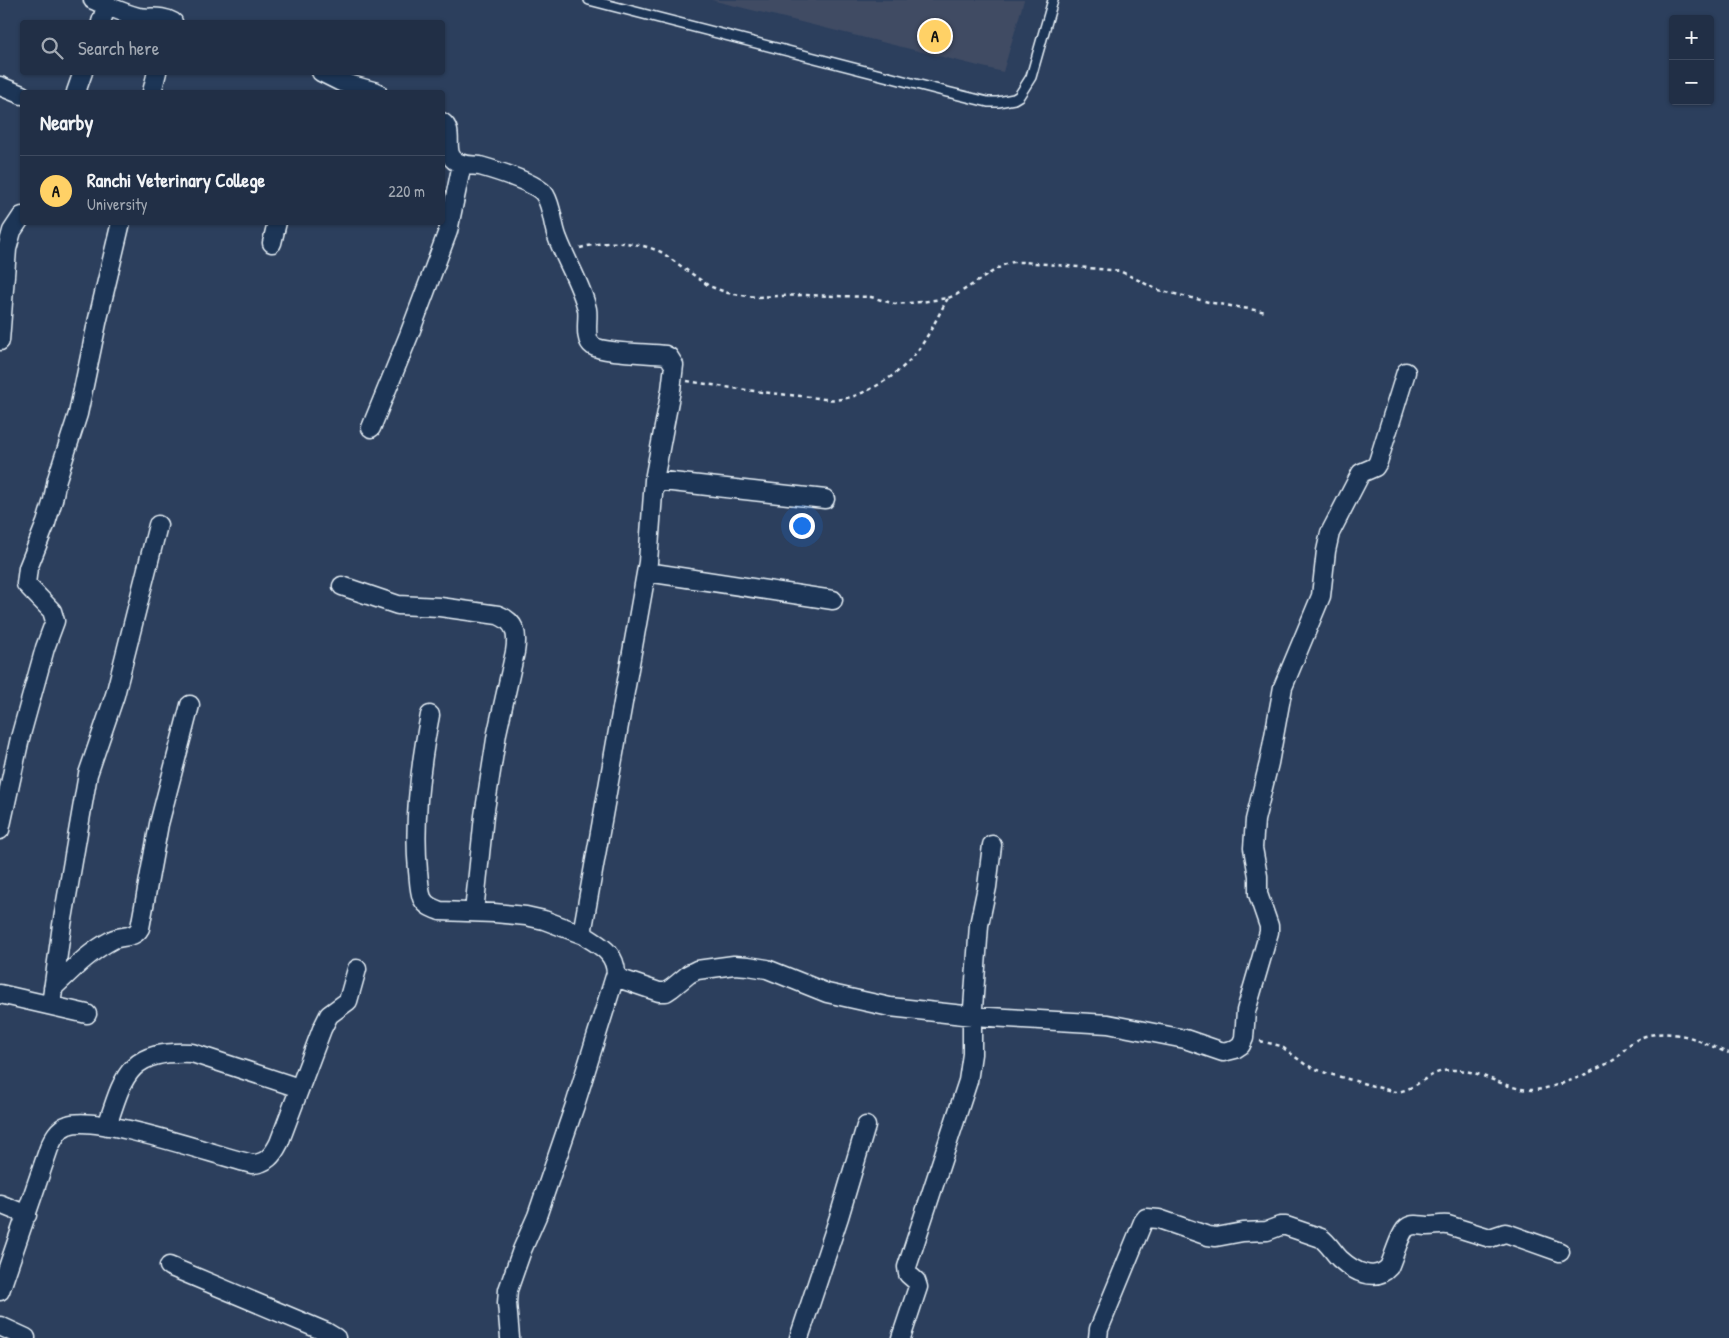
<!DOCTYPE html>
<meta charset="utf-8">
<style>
body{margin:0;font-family:"Patrick Hand",sans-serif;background:#2d3b51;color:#f1f3f6}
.controls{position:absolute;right:15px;top:15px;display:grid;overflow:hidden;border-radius:5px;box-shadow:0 1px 4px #0004}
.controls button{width:45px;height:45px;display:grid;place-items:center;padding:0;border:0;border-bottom:1px solid #3e4a5f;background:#212f46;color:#f1f3f6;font:25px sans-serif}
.you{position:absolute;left:801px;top:525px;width:18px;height:18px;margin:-12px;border:4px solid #fff;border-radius:50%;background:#1a73e8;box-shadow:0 0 0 8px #1a73e833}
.badge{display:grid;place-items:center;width:32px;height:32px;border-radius:50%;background:#ffd166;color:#111;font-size:16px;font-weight:700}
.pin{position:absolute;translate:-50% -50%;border:2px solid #fff;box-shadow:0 1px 5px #0006}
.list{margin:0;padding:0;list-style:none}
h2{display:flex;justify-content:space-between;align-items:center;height:65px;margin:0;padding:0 20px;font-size:21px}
h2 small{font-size:16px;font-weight:400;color:#a2a9b3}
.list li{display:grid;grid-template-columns:32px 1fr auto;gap:15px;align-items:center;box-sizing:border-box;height:70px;padding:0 20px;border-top:1px solid #3e4a5f}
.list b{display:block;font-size:19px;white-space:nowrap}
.list p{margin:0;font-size:16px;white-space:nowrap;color:#a2a9b3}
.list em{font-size:16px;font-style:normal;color:#a2a9b3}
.icon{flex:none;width:28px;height:28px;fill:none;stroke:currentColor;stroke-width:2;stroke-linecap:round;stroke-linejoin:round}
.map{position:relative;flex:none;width:1729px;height:1338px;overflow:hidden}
.search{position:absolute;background:#212f46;box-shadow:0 1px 4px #0004;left:20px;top:20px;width:425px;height:55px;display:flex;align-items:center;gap:12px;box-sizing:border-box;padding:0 18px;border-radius:5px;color:#a2a9b3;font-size:19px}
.panel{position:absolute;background:#212f46;box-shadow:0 1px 4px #0004;left:20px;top:90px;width:425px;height:135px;border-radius:5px}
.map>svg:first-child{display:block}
</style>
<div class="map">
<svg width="1729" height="1338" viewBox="0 0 1729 1338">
<rect width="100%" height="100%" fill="#2c3f5d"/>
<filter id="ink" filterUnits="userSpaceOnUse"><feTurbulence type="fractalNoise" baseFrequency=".02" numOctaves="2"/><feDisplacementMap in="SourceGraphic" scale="10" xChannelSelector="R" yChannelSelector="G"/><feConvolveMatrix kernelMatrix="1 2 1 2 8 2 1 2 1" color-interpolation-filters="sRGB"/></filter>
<g filter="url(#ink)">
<path fill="#3f4b64" d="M711,0H1024L1003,72Z"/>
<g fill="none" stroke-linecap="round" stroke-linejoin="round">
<defs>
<path id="lane" d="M589,0L947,92L988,102H998L1014,99L1019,96L1031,77L1053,0"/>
<path id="street" d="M93,0C108,6 123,13 138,17C151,19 161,15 173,22
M101,22L107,5
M321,72L341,82L377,92
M0,86L22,95
M76,92L83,72
M152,92L157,72
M442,122C456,131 441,154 457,162C465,166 472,165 480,166C494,170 538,183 545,195C553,208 552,225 558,239C567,263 581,284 587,309C589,319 583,339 593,346C603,353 650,353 665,355L669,357L674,365L671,390L654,480L648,562L583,928L584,935C599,946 615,951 616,973L575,1105L537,1216L522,1250L508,1290L507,1303L510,1338
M272,243L277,222
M0,341L7,249L12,231L22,216
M371,428L409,335L448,231L462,164
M654,480L825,499
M647,572L833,600
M342,586L398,605L440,607L498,615C516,622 518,634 515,652L497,733L484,816L474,912
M430,715C420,766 413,819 418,871C419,879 419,890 422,898C426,906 432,908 440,911L494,913L526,916L544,920L584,935
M0,830L20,738L45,648L55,621L52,611L26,584L28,568L46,523L53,500L57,479L78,414L97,323L121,222
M615,977L659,992H666L672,988L689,974L697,970L734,965L748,966L767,969L827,993L890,1007L973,1016L1108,1024L1185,1039L1223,1052L1235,1049L1241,1045L1244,1038L1246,1011L1269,932V926L1258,894V876L1253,848L1255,820L1269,763L1283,687L1321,596L1326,551L1330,533L1361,473L1375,467L1378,462L1406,372
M53,988C71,971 89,952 112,940C122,935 134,939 140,928L159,824L190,705
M0,994L87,1014
M51,1005L62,925L88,774L115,695L158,525
M107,1126C124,1074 129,1050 192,1053L299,1088
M0,1204L27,1215
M169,1266L326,1332L336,1338
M0,1291L49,1148C53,1139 58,1128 68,1125C98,1114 214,1155 252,1164C266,1164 273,1155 279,1143L322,1029L329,1015L348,1001L357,969
M0,1326L26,1338
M799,1338L839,1217L866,1126
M901,1338L918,1287L916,1281L908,1274L907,1267L968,1081L972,1054V1022L979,925L987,887L992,845
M1098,1338L1099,1329L1143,1222L1146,1218L1159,1219L1208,1236L1216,1237L1243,1232L1267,1231L1280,1226H1286L1321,1238C1329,1244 1333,1252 1340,1259C1353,1271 1375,1283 1389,1267C1393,1259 1401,1230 1408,1227C1414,1223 1422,1226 1428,1226C1435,1226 1441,1224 1448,1225L1490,1238L1505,1233L1509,1234L1560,1252"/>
</defs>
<use href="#lane" stroke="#e8f1f8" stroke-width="12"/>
<use href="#street" stroke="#e8f1f8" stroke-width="21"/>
<path stroke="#e8f1f8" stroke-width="2.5" stroke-dasharray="4 4" stroke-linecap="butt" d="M580,248C607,240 636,241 661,252L709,286L728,293L755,297L804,295L871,297L895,304L921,302L948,298L956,295L1003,265L1013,262H1024L1120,271L1158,290L1213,303L1267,312
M687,381C725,387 763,393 801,396C814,397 829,401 842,399C863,396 893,378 908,362C925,345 936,319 948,298
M1260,1041L1281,1046L1306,1065L1326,1073L1395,1092C1418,1091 1427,1068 1458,1070C1488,1072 1514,1097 1546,1088C1568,1083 1592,1072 1612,1061C1619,1057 1623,1050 1629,1045C1643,1033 1662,1032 1679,1035C1696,1037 1713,1048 1729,1053"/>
<use href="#lane" stroke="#1d3557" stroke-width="9"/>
<use href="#street" stroke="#1d3557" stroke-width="18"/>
</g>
</g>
</svg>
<div class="controls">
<button>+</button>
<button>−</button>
</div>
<div class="you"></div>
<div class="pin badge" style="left:935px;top:36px">A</div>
<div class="search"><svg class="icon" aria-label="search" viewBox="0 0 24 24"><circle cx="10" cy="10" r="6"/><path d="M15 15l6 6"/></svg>Search here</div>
<section class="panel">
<h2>Nearby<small></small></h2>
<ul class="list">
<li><span class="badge">A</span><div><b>Ranchi Veterinary College</b><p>University</p></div><em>220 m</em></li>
</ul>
</section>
</div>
